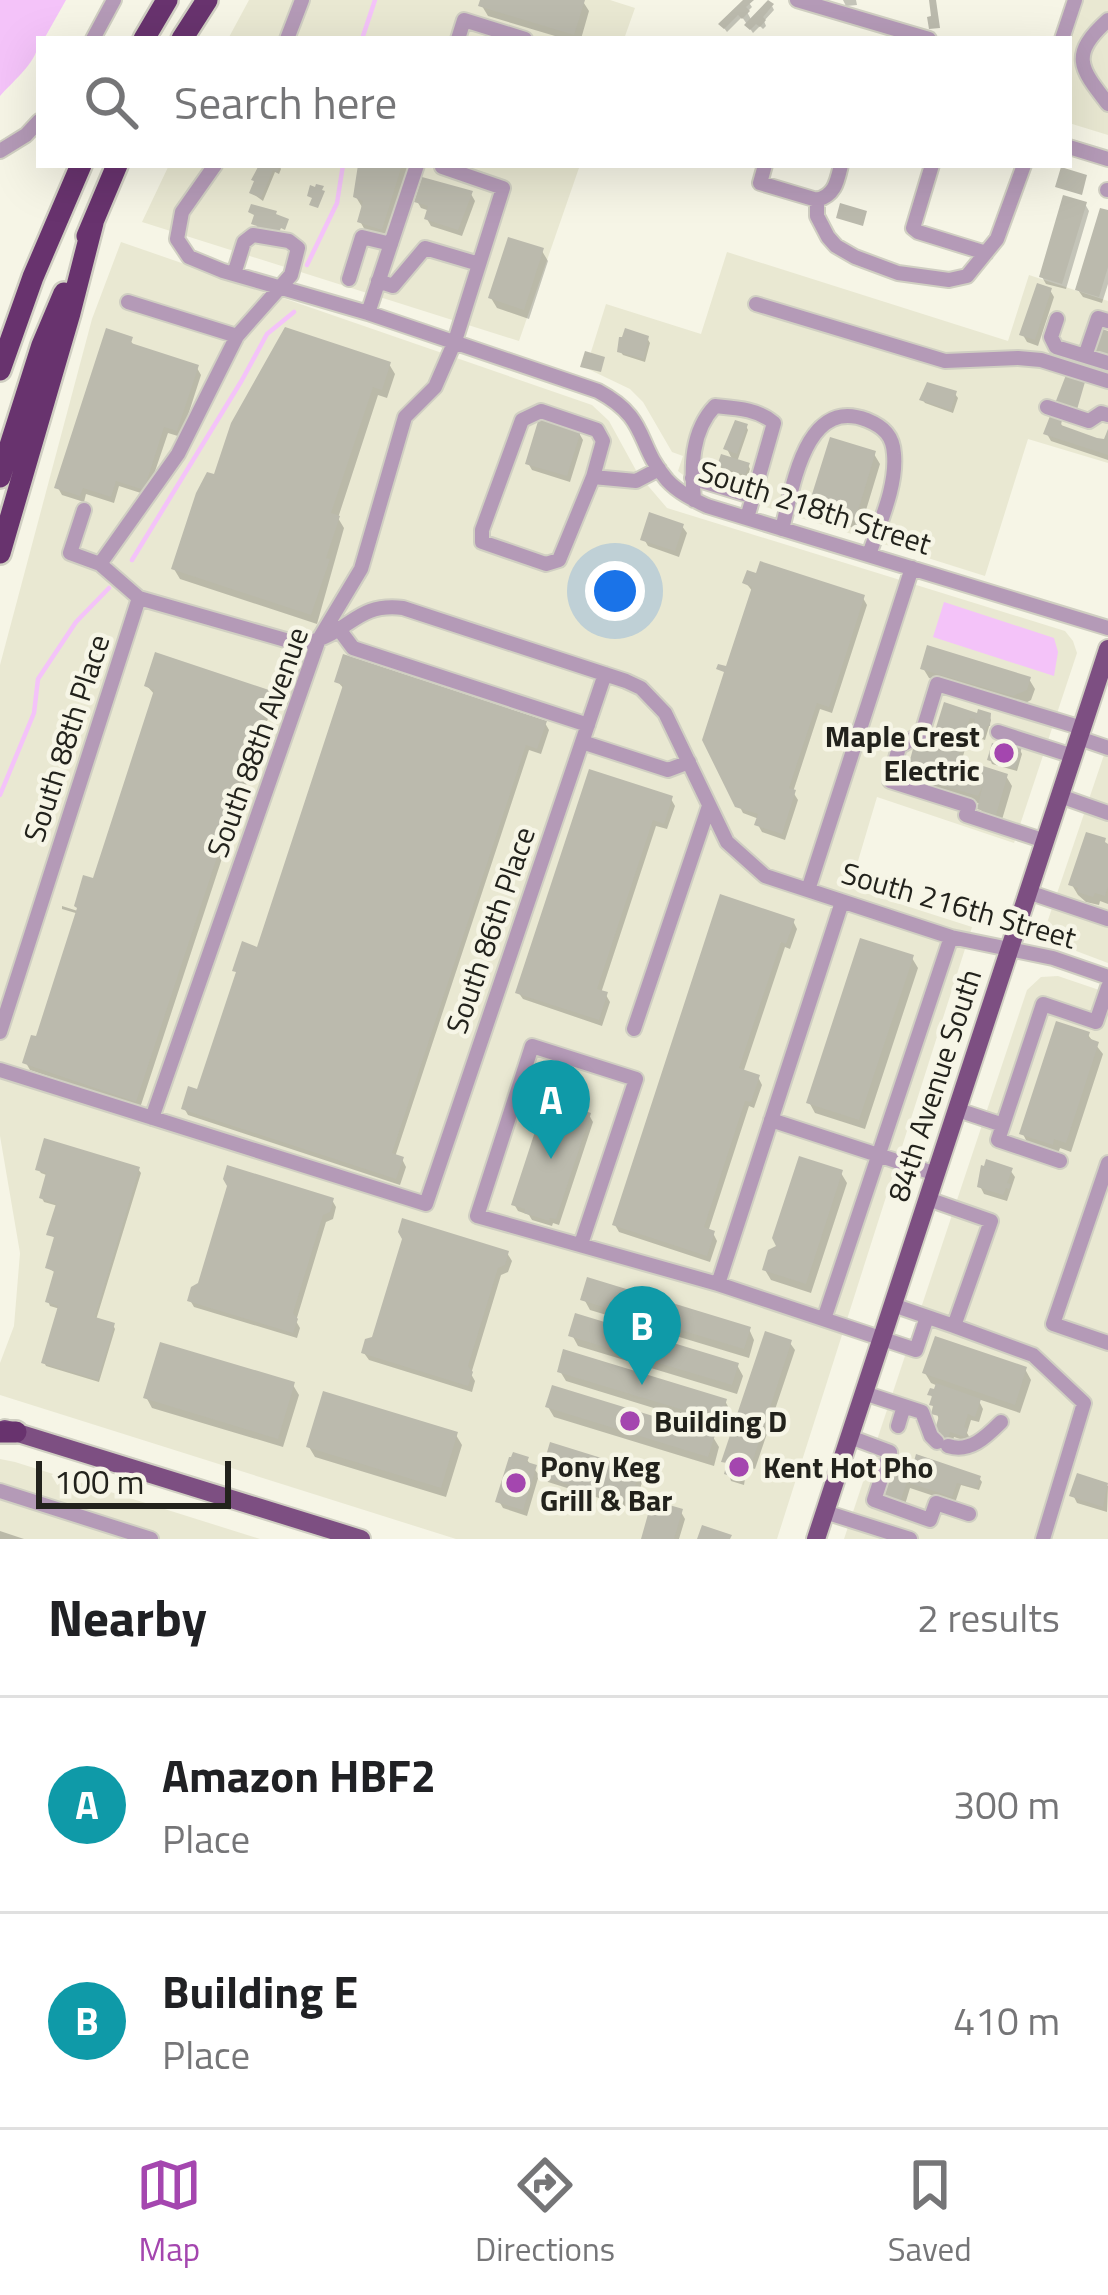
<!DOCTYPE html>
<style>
body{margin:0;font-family:"Titillium Web",sans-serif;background:#f6f6f6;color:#202124}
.scale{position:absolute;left:36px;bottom:30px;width:195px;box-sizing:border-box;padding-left:12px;border:6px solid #22221c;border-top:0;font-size:33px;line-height:42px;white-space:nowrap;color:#22221c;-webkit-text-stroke:9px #f6f5e6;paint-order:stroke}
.you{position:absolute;left:615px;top:591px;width:42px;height:42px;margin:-30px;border:9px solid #fff;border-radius:50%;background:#1a73e8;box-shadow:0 0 0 18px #1a73e833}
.badge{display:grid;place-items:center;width:78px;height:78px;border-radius:50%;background:#a446af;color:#fff;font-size:39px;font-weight:700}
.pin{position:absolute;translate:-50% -99px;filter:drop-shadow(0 3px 6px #0008)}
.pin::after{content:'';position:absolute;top:63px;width:42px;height:36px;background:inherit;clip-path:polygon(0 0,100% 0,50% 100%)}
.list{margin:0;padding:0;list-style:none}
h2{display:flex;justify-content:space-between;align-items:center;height:156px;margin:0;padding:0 48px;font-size:51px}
h2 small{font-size:39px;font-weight:400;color:#757577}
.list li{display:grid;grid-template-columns:78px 1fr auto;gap:36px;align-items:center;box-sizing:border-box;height:216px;padding:0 48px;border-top:3px solid #e0e0e0}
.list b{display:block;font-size:45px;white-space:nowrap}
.list p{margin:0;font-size:39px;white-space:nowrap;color:#757577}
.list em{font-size:39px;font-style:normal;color:#757577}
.icon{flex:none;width:66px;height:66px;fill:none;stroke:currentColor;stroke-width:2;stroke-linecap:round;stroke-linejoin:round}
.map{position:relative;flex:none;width:1108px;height:1539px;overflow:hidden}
.search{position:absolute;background:#fff;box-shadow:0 12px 48px #0002;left:36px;right:36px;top:36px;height:132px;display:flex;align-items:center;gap:30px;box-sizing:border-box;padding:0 42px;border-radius:0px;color:#757577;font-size:45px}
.sheet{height:588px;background:#fff}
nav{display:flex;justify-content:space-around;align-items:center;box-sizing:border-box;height:168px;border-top:3px solid #e0e0e0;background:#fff;font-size:33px;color:#757577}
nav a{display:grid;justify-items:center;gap:6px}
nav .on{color:#a446af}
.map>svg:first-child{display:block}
</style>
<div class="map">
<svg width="1108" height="1539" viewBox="0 0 1108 1539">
<rect width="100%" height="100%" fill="#f6f5e6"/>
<path fill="#e9e8d2" d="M249,0H610L635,8L624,39H228Z
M1080,0H1108V135L1069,123V39Z
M169,165H580L519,341L142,222Z
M121,242L592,405L609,421L638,474L667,508L1065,631L1073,641L1077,653L1014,843L877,797L850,888L972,927L777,1539H456L0,1395V1363L14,1326L20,1253L0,1136V665L92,319Z
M727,252L1008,341L1029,275L1108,301V463L1028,439L985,576L696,485L678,471L683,456L672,452L643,402L630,389L586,368L606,304L701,334Z
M1108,743V963L1055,943L1047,923Z
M1058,976L1108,993V1539H844L1027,990L1041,977Z
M0,1459L15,1462L260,1539H0Z"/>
<path fill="#f4c3f9" d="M0,0H66L44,39H39C39,61 14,80 0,96Z
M944,602L1054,638L1058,652L1054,676L933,637Z"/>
<path fill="#0003" d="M483,0H582L589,11L581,39H565L488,16L482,6Z
M747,0L752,7L747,12L752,21L772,6L774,10L764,21L766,26L763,29L760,26L753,33L742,17L727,32L724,28Z
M856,0L857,5L846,6L843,0Z
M262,165H279L281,169L279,174L275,172L263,201L252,193Z
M361,165H405L408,170L387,238L366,232L360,221L362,207L356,197Z
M471,194L475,201L462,236L431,226L427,219L430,211L421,208L417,201Z
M1085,204L1089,211L1066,289L1046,284L1042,277Z
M1108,213V284L1102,303L1083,297L1078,290Z
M542,251L548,261L529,319L497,308L491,298Z
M1050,290L1054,297L1038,346L1027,342L1023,335Z
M647,338L650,343L645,362L623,355L620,351Z
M130,340L135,347L197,368L201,375L181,437L168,433L147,495L119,486L114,503L86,494L84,502L62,495L58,488Z
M389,364L395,374L387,398L378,395L338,518L344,528L317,624L180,579L174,569L216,478Z
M955,394L958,398L953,413L925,403L922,399Z
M1060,422L1065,431L1106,442L1108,436V460L1051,441L1047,434Z
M746,426L748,430L737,462L748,465L750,469L747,478L723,470L720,466L733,461L727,449Z
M579,433L583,440L570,482L532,470L528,463Z
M874,454L880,464L860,530L818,517L812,507Z
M682,526L687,533L679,557L648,546L644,539Z
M746,583L863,598L867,605L832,713L820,709L793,792L798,800L785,840L762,832L758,825L759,819L743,813L705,739L753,592Z
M923,668L1029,679L1035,689L1031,700L1020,706L929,678Z
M337,681L545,723L549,730L541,754L529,750L395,1157L402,1159L406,1167L400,1185L188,1115L184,1108L199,1093L238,975L259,951L345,690Z
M147,686L270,693L274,700L140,1108L30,1070L26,1063L38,1040L79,914L62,909V906L81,912L95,881L155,695Z
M970,713L989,716L991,720L985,740L982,739L973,722L961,763L1006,776L1012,786L1001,823L986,819L980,808L981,804L915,785L909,774Z
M1020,750L1022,754L1017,771L992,764L990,759Z
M591,773L671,799L675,806L667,829L656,826L601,993L606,995L610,1002L602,1026L523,999L518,992Z
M1108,847V904L1100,901L1099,905L1086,902L1078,895L1072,885Z
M793,921L797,929L790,949L785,947L743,1073L758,1077L762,1085L754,1108L749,1106L708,1232L713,1233L717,1241L710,1262L619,1232L615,1225Z
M912,958L918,968L865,1129L815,1113L809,1102Z
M1088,1035L1103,1054L1071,1152L1060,1148L1058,1154L1028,1144L1023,1134Z
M589,1115L593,1122L559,1225L553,1223L552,1226L532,1220L529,1215L518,1211L514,1204Z
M38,1169H138L141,1173L96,1320L113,1325L115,1329L99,1382L46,1366L44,1362L60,1309L50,1306L48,1301L56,1273L48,1268L57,1240L50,1234L58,1206L44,1202L42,1198L49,1176L41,1173Z
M1010,1170L1015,1177L1007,1201L984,1194L980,1186Z
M841,1173L847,1183L811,1293L771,1280L765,1270Z
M332,1200L336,1207L333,1219L326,1222L296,1321L300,1328L297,1338L194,1307L190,1300Z
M507,1253L512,1261L508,1272L501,1275L471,1374L475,1381L472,1392L369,1360L364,1353Z
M584,1299L749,1329L754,1340L749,1358L590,1310Z
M572,1335L737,1365L743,1376L737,1394L578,1346Z
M790,1343L795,1350L755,1469L747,1466L744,1485L731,1481L725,1461Z
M1025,1369L1031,1380L1020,1413L978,1399L983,1409L979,1422L971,1420L967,1433L970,1438L969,1442L954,1437L952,1444L941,1440L937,1433L939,1420L931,1394L938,1386L931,1383L925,1373Z
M560,1371L725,1401L731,1412L725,1430L566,1381Z
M293,1385L299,1395L283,1447L152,1408L146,1397Z
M548,1407L713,1437L719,1447L714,1466L554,1417Z
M456,1435L462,1445L446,1497L315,1457L309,1447Z
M527,1460L539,1475L527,1516L503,1508L499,1501Z
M898,1464L979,1478L982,1482L979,1490L961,1485L955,1503L910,1488L904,1508L892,1504Z
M638,1472L643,1479L634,1509L548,1482L544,1475Z
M1079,1476L1108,1486L1107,1512L1077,1503L1073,1495Z
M681,1512L685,1519L679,1539H644Z
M0,1531L24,1539H0Z"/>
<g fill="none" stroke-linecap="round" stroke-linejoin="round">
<path stroke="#f4c3f9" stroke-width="4.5" d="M362,39L375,0
M307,265L337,203L343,165
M132,560L242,380L267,334L294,312
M0,795L34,713L38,679L76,622L109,588"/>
</g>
<path fill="#bbbaad" d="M480,0H585L574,35L478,6Z
M743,0H754L746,7L750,11L742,19L738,15L724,29L718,24Z
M768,0L774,4L763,17L766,20L760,27L756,24L750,30L744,25Z
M929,0H936L940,28L929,29L927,17L931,16Z
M259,165H280L277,172L273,170L261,198L249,193L254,181L251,180Z
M358,165H402L382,230L357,222L363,201L353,197Z
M1061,167L1087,175L1082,195L1055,187Z
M422,177L473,191L458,230L424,219L428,206L414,202Z
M316,184L324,186L322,190L325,191L318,208L309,205L312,198L307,196L310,185L315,187Z
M1063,195L1087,202L1062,284L1039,277Z
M840,203L867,211L863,226L836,218Z
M251,204L277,211L276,214L289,219L285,230L281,228L278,234L255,229L257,226L251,224L254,215L248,212Z
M1100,208L1108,210V267L1099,297L1075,290Z
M508,237L544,248L524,310L488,298Z
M1037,283L1052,288L1035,340L1019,335Z
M285,327L391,362L382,390L373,387L331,513L340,516L326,558L330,559L311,615L171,569L196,493L207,472L214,474L231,423Z
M106,328L133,337L131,343L199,365L177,431L164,427L144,490L116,481L111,497L83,488L80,496L54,488Z
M625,328L649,336L644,359L617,352L619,337H622Z
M1099,328L1108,331V356L1092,351Z
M585,351L605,357L601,372L580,367Z
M1066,375L1085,382L1076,413L1054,406Z
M927,382L957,391L951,410L919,400Z
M1050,416L1062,420L1061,425L1097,438L1104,439L1108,429V455L1043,434Z
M539,418L581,431L567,476L525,464Z
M735,420L748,424L737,454L723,449Z
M830,437L876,451L855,521L826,515L827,513L808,507Z
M721,454L750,463L745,475L717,466Z
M649,512L684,524L675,551L640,540Z
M760,561L865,595L829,707L817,703L789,788L796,790L782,834L754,825L758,814L735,807L702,740L724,672L716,669L718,664L726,666L752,587L742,583L747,570L756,573Z
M927,645L1031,677L1027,690L1013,696L920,669Z
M155,652L272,691L136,1102L22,1063L31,1035L36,1036L77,908L74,906L83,875L93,878L154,690L144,686Z
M343,654L547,721L537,749L526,745L392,1153L404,1157L396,1179L181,1109L188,1086L197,1089L236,972L232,971L242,941L257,947L343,685L334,682Z
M944,702L977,713L978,709L991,713L990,726H987L984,737L976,735L978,729L973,727L975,719L970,718L958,758L1008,774L996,815L977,809L983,785L978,796L906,775L914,745L929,750Z
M1005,742L1022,747L1015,769L987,760L992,743L1003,747Z
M589,769L673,796L664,824L653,820L597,989L608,992L599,1020L515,993Z
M1086,832L1106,838L1105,842L1108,844V886L1105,896L1095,893L1093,897L1077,892L1078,888L1068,885Z
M720,894L795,919L786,944L781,942L739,1068L760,1075L751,1102L745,1101L704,1227L715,1231L707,1256L612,1225Z
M860,938L914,955L859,1120L806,1103Z
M1056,1021L1090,1032L1088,1038L1099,1042L1066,1143L1054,1139L1053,1145L1019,1134Z
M546,1098L591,1113L556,1219L550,1218L549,1221L524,1213L525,1209L511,1205Z
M44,1138L140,1167L95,1317L115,1323L98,1380L41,1363L58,1306L45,1302L54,1271L45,1268L54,1237L46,1235L56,1204L39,1198L46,1173L35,1170Z
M799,1156L843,1170L806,1284L762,1270L768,1250L776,1246L772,1238Z
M986,1159L1013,1168L1007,1183L1011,1184L1009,1189L1006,1188L1003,1195L977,1187L981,1165L984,1166Z
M227,1165L334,1198L330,1212L323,1215L293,1313L298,1319L293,1333L187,1301L191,1287L198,1283L227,1186L223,1179Z
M402,1218L509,1251L505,1265L498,1268L468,1366L473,1372L468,1386L361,1353L365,1339L372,1337L402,1239L398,1232Z
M587,1277L751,1327L744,1349L580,1300Z
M575,1313L739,1363L732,1385L568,1336Z
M765,1331L792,1340L752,1463L743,1460L740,1479L724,1474L727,1463L721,1462Z
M935,1336L1027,1367L1015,1405L922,1373Z
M160,1342L295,1382L278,1439L143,1398Z
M563,1349L727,1399L720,1421L557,1372Z
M936,1383L981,1399L975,1417L968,1414L964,1427L968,1429L965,1437L950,1432L948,1438L934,1433L939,1416L931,1414L933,1406L929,1405L932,1396L927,1395L930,1388L934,1389Z
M552,1385L715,1435L708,1457L545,1407Z
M323,1391L458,1432L441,1488L306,1447Z
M550,1442L640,1470L630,1503L540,1476Z
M513,1452L529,1457L527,1462L537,1465L523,1510L495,1502L509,1457H511Z
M916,1454L981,1476L977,1488L957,1483L952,1497L907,1482L900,1502L884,1497L896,1460L913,1465Z
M1077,1473L1108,1483L1103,1507L1069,1496Z
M652,1500L683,1509L674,1539H641Z
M702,1525L732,1535L730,1539H697Z"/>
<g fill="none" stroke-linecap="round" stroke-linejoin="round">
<defs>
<path id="minor" d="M797,0L929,39
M1108,20C1069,55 1080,68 1108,104
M93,39L114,0
M287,39L302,0
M458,39L464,20L525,39
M1062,39L1075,0
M1069,147L1108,159
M0,151L26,135L39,121
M215,165L182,212L177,239L189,257L223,271L368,313L598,391C650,419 635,443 667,480C678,492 692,499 707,506L1108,628
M765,165L760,183L817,200V216L828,237L836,246L855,257L898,273L949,280L967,276L997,239L1024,165
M932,165L913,228L918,232L986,253
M1107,190H1108
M817,200C835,195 837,182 841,165
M234,274L244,242L253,235L289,241L298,248L291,275L237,336L178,454L100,564L139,598L296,643C303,642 310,642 317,640C353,628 358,603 403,608L626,681L641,688L665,713L727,842L765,876L951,937L1053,958L1108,977
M349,279L362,237L391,244
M378,281L393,286L425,248L479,264
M128,302L237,336
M756,304L945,361L1018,358L1041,360L1108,381
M368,313L417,165
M1057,319L1051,337L1056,347L1108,363
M1085,356L1098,318L1108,321
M1047,407L1089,421L1101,413L1108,415
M593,477L603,441L597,430L541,411L522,420L482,530V542L546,564L559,560L593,477L636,481L659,469
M692,478L754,497
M694,500C691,467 691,431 715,406C736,408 758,409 774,423L747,518
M84,510L70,553L100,564
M782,529C793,487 805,396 867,420C884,427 893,436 894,454C897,487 879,524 869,555
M338,628L353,648L588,725
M998,732L1073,756
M1079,738L1108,748
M582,742L668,770L689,762
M1060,796L1108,813
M1045,841L966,815L969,806L890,781L899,747L922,733L937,684L1082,728
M808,890L912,568
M1028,892L1108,919
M842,902L718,1284L916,1350L927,1317
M634,1029L709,806
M0,1032L139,598
M0,1070L426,1204L605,674
M958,1110L1003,1125
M152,1118L319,639L361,569L405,417L435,387L455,341L503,188L442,167L443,165
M771,1120L936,1174
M1060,1161L998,1140L1043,1004L1096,1022L1108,987
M1108,1163L1053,1324L1108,1343
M928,1199L991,1221L954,1326L1033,1355L1084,1403L1043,1539
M581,1244L636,1079L532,1046L477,1216L718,1284
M893,1305L954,1326
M824,1319L951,937
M864,1393L922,1412L931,1436L937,1442
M898,1426L904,1406
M850,1437L890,1452L874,1500L930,1520L936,1503L969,1514
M948,1446C970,1453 986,1437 1001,1422
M0,1491L151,1539
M825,1512L910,1539"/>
<path id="major" d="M5,1429L361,1539
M816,1539L1108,649"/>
<path id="highway" d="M144,39L167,0
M182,39L207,0
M87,236L117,165
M0,370L33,277L81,165
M0,477L42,345L64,293
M0,553L70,313L93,223
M0,1432H16"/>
</defs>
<use href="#minor" stroke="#d0cfc2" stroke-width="18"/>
<use href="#major" stroke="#d0cfc2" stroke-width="22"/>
<use href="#highway" stroke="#d0cfc2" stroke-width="26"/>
<use href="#minor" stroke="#b49ab7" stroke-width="14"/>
<use href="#major" stroke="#7d4f82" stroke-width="18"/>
<use href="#highway" stroke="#68336e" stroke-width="21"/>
</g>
<g fill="#a446af" stroke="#f6f5e6" stroke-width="4.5">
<circle cx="1004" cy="753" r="12"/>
<circle cx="630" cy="1421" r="12"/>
<circle cx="739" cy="1467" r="12"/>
<circle cx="516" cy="1483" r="12"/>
</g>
<g text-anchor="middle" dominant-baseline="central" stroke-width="9" stroke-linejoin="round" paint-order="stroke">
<g font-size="30" fill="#22221c" stroke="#f6f5e6">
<text transform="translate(815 507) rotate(18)">South 218th Street</text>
<text transform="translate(66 738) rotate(-72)">South 88th Place</text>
<text transform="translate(257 742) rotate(-70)">South 88th Avenue</text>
<text transform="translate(959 905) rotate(16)">South 216th Street</text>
<text transform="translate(490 930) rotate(-71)">South 86th Place</text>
<text transform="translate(934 1085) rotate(-72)">84th Avenue South</text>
</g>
<g font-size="30" font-weight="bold" fill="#22221c" stroke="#f6f5e6" text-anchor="start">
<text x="980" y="736" text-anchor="end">Maple Crest<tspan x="980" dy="34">Electric</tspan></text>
<text x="654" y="1421">Building D</text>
<text x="540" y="1466">Pony Keg<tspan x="540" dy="34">Grill &amp; Bar</tspan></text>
<text x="763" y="1467">Kent Hot Pho</text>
</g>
</g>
</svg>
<div class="scale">100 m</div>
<div class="you"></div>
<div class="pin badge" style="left:551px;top:1159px;background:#0f9aa8">A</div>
<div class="pin badge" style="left:642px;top:1385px;background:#0f9aa8">B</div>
<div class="search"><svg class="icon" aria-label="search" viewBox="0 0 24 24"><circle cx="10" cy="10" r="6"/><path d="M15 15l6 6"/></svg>Search here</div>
</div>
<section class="sheet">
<h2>Nearby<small>2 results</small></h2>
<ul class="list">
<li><span class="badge" style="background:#0f9aa8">A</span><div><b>Amazon HBF2</b><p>Place</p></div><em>300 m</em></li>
<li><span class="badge" style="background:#0f9aa8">B</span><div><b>Building E</b><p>Place</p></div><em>410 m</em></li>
</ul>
</section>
<nav>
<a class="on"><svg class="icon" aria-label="map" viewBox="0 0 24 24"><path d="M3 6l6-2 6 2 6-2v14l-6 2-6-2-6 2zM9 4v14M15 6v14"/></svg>Map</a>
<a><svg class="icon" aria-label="directions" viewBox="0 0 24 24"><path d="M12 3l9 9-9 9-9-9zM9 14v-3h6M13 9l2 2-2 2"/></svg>Directions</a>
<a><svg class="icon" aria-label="saved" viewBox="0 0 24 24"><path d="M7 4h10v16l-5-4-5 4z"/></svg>Saved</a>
</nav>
